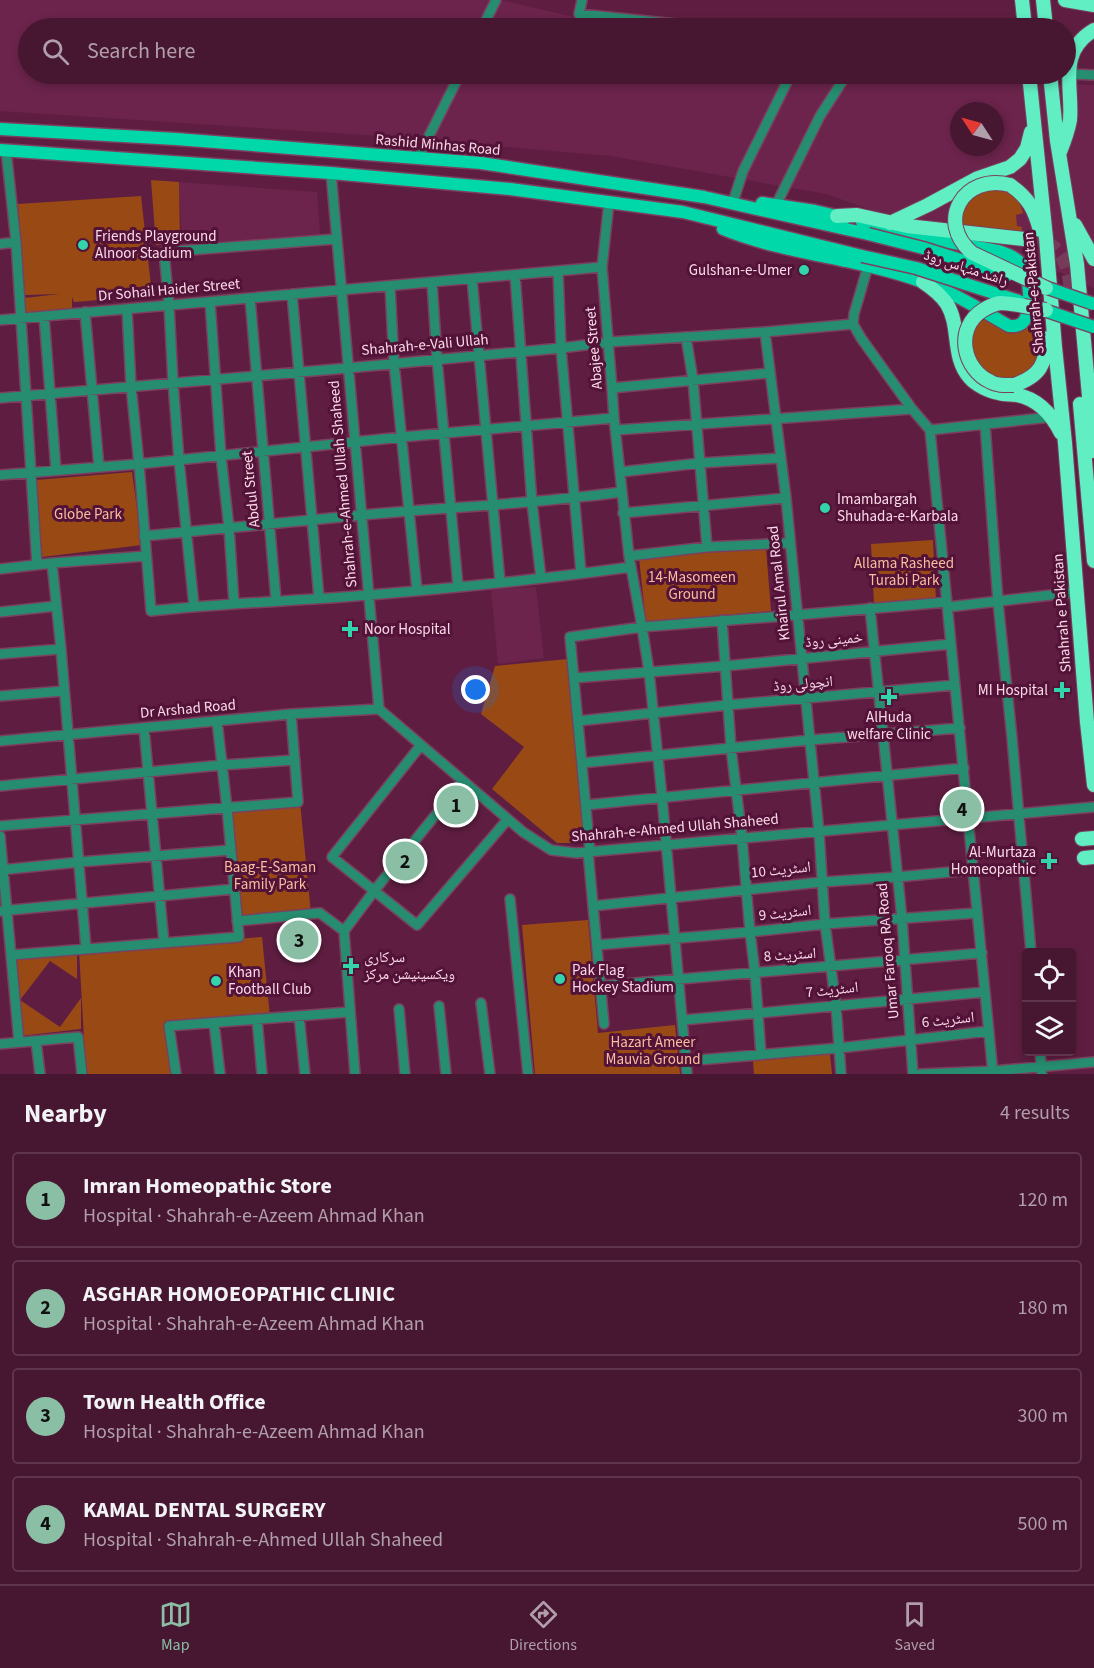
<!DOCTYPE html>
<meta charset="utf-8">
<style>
body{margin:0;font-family:"Source Sans 3","Noto Naskh Arabic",sans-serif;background:#4e1f39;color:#f1f3f6}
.controls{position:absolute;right:18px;bottom:18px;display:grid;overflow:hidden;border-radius:6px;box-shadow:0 3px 9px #0003}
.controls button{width:54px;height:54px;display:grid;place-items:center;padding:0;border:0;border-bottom:2px solid #5f354d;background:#471631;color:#f1f3f6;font:30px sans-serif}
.compass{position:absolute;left:950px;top:102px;width:54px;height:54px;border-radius:50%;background:#471631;box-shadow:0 3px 9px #0003;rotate:306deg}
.you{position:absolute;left:476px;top:690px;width:21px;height:21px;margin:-15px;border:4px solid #fff;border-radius:50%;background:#1a73e8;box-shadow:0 0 0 9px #1a73e833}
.badge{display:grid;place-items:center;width:39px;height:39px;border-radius:50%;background:#8abfa5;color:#111;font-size:20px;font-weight:700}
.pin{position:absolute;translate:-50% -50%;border:3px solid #fff;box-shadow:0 2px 6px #0006}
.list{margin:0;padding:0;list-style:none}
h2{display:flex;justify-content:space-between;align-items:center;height:78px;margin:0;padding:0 24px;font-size:26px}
h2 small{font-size:20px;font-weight:400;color:#b09fab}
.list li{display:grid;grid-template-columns:39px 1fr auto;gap:18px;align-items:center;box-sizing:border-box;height:96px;margin:0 12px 12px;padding:0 12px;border:2px solid #5f354d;border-radius:6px}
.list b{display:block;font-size:22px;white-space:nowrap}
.list p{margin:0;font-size:20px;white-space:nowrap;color:#b09fab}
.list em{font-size:20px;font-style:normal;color:#b09fab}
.icon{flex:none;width:33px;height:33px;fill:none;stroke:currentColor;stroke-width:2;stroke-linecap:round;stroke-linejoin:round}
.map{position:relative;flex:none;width:1094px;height:1074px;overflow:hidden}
.search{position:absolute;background:#471631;box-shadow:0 3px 9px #0003;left:18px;right:18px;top:18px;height:66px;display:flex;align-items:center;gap:15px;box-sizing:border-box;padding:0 21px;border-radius:33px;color:#b09fab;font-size:22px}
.sheet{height:510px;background:#471631}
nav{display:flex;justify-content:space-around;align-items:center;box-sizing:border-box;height:84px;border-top:2px solid #5f354d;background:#471631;font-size:16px;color:#b09fab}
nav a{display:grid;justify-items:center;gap:3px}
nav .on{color:#8abfa5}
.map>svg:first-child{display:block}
</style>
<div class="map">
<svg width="1094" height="1074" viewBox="0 0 1094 1074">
<rect width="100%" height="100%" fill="#5f1e41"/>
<path fill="#6c244c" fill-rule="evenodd" d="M0,0H500L622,28H28V74H912L975,83L1094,85V288L964,229L908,223L826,194L611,156L380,136L0,111ZM959,111H995V147H959Z
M179,182L317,192L320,235L182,244Z
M536,587L544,658L498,664L491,589Z"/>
<path fill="#994a14" d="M151,180L179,182L180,243L156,245Z
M985,189C1004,189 1018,191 1023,213L1016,215L1017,226L1022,227L1021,233L961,226C963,207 968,199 985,189Z
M141,196L151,286L112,289L111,299L74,302L72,297V310L25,314L24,298L60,294L25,295L18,204Z
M1031,316C1044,326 1044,342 1043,358L1017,380L993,378L975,362L971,343L974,328L978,323L987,318L1004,329Z
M132,472L142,545L42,557L36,480Z
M933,540L936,600L874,603L871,544Z
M766,548L771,611L646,622L639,558Z
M568,659L584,843H557L492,789L524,747L481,714L495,666Z
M300,802L311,914L237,921L227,808Z
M588,920L598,1033L675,1025L680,1074H535L522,925Z
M262,937L270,1017L169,1026L176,1074H86L79,950Z
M77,953V979L50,961L20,1000L60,1027L81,998V1029L20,1036L13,957Z
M830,1054L832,1074H754L753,1061Z"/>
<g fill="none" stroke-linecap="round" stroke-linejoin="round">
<path stroke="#763a5a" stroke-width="14" stroke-dasharray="14 7" stroke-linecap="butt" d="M1024,239C1030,240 1038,240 1044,242C1068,250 1070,279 1072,300"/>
<defs>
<path id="minor" d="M582,0L579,14L686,25V28
M482,28L496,0
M812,28V27
M1069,74L1094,75
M6,150L16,242L37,565
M418,158L460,74
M331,173L379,709L523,832L551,850L576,853L1094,807
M734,199L743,171L791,74
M609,202L602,267L612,388L614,418L629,556L642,627L649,671L662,797L687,1074
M776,205L820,116L847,74
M0,244L16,242
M868,266L854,314L853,324L861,338L912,409L930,430L1052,417
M558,271L561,348L581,573
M515,275L532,503L541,578
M472,279L500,582
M432,282L437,359L458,586
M390,286L394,363L417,590
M292,294L319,598
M250,298L276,600
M210,302L221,456L229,528L234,603
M127,309L131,386L139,464L151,611C224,603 296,601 369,595C456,588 544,579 631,567
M85,312L99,467
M44,316L56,470
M0,320L602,267
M765,332L786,498L819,832L825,924L836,1005L841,1074
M686,337L693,380L707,547
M612,388L770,373
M0,398L348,368L561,348L609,342L765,332L853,324
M985,424L998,602L1012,738L1031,952
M616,430L912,409
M930,430L993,1074
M620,472L700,463L781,458
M0,475L139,464L402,437L614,418
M623,513L786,498
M144,536C217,529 289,522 362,515C449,507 535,504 621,492
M629,556L707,547L790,543
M52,563L61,649L86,949
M0,569L52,563L146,556
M194,606L179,460L173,382L169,305L164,252L336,239
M948,607L1077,592
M870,608L902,919L913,1074
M0,612L56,606
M722,620L731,748L742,838L750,932L755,973L761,1055
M0,654L61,649
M574,678L725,666L951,644
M0,696L64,691
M578,721L728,705L955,685
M144,728L164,943
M0,741L291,714L379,709
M421,745L332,857L417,925L508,819
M582,763L810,740L960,728
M0,786L222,765L295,760
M586,805L964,768
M0,826L298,802L291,714
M0,836L19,1042
M588,852L604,1024
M590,852L570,637L642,627L797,615L947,602
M0,870L79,862L231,850
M510,899L528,1074
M593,906L822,882L897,877L972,870
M0,911L234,889
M237,921L320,913L344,931
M597,945L750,932L825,924L977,913
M11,955L239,937L227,808L217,721
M600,986L982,953
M481,1003L490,1074
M439,1006L446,1074
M399,1009L405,1074
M299,1016L305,1074
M257,1019L262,1074
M683,1020L985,992
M214,1023L220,1074
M36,1041L40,1074
M0,1044L78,1037L82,1074
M1040,1052L1042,1074
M686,1061L839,1048L989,1031
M176,1074L169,1026L349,1012
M355,1074L344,931L374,891L463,781
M920,1074L993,1071L1094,1062"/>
<path id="major" d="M0,129L176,139L481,163L704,197L868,234
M0,150L331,173L510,189L683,212L862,256
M762,203L815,211L845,218
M723,229C787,255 858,258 923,282C953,292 981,310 1009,326C1013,326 1018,327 1022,323C1033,314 1030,275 1022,265C1016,257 1007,254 998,251L911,235L862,222"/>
<path id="highway" d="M1022,0L1025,28
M1043,0L1046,28
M1065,0L1094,5
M1029,74L1046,238L1055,347L1065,443L1087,722L1094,785
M1050,74L1057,141L1077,264L1094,451
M1060,152C1064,142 1068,131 1070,120C1073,86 1057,52 1094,30
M1010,185C1029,198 1034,209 1040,230
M837,216L857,215L907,226L1024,239
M890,223L928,205L978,178L1010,167L1020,159L1027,148L1031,132
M1075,225L1094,259
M923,282C932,288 941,295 947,304C961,327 951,357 970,378C976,385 990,392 999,393C1005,395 1011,394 1017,395C1038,399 1052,415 1061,433
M1014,385C1041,376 1045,364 1048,338
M1080,404L1094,561
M1082,839L1094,838
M1084,858L1094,857"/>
</defs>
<use href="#minor" stroke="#7b405f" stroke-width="12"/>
<use href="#major" stroke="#7b405f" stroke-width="15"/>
<use href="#highway" stroke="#7b405f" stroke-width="16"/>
<use href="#minor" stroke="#268d70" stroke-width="9"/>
<use href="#major" stroke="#00d8a9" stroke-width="12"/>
<use href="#highway" stroke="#61eec3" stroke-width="14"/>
<defs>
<path id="major-bridge" d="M868,234L923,248L1008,275
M862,256L916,268L1019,301
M1039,285L1094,304
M1038,308L1094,327"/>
<path id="highway-bridge" d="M1010,185C964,173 935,221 972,253L1046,288
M1014,385C1006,385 998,386 991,382C963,370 954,328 983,310C988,307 994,304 1000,303C1012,303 1033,308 1046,310"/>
</defs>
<use href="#major-bridge" stroke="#7b405f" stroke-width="15" stroke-linecap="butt"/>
<use href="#highway-bridge" stroke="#7b405f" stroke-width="16" stroke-linecap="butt"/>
<use href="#major-bridge" stroke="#00d8a9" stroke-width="12"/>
<use href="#highway-bridge" stroke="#61eec3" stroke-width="14"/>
</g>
<g fill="#32d4a9" stroke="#531237" stroke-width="2">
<circle cx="83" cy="245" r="6"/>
<circle cx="804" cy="270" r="6"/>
<circle cx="825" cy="508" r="6"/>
<path d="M347 620h6v6h6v6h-6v6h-6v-6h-6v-6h6z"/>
<path d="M1059 681h6v6h6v6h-6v6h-6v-6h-6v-6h6z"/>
<path d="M886 688h6v6h6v6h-6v6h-6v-6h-6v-6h6z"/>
<path d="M1046 852h6v6h6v6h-6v6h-6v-6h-6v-6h6z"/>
<path d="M348 957h6v6h6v6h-6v6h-6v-6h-6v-6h6z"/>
<circle cx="560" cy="979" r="6"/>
<circle cx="216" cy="981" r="6"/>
</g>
<g text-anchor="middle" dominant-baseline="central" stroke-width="6" stroke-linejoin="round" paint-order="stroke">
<g font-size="15" fill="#fbdae8" stroke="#531237">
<text transform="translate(438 145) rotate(5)">Rashid Minhas Road</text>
<text transform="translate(966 268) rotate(18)">راشد منہاس روڈ</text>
<text transform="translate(169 290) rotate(-5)">Dr Sohail Haider Street</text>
<text transform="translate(1034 293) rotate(-95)">Shahrah-e-Pakistan</text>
<text transform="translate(425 345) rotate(-5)">Shahrah-e-Vali Ullah</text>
<text transform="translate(594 348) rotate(-95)">Abajee Street</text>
<text transform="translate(343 484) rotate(-95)">Shahrah-e-Ahmed Ullah Shaheed</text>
<text transform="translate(251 489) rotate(-96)">Abdul Street</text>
<text transform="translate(779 583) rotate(-96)">Khairul Amal Road</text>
<text transform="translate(1062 613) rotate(-94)">Shahrah e Pakistan</text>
<text transform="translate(834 640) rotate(-5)">خمینی روڈ</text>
<text transform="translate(803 684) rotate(-5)">انچولی روڈ</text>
<text transform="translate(188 709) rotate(-5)">Dr Arshad Road</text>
<text transform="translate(675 828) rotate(-5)">Shahrah-e-Ahmed Ullah Shaheed</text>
<text transform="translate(781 870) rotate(-6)">اسٹریٹ 10</text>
<text transform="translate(785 913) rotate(-6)">اسٹریٹ 9</text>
<text transform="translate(888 951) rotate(-95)">Umar Farooq RA Road</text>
<text transform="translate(790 955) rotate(-4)">اسٹریٹ 8</text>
<text transform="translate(832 990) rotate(-6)">اسٹریٹ 7</text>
<text transform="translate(948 1020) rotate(-6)">اسٹریٹ 6</text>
</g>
<g font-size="15" fill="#fbdae8" stroke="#531237" text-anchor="start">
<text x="95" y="236">Friends Playground<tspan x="95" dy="17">Alnoor Stadium</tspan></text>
<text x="792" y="270" text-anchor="end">Gulshan-e-Umer</text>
<text x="837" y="499">Imambargah<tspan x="837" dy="17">Shuhada-e-Karbala</tspan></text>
<text x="364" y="629">Noor Hospital</text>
<text x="1048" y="690" text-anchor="end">MI Hospital</text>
<text x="889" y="717" text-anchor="middle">AlHuda<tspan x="889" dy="17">welfare Clinic</tspan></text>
<text x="1036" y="852" text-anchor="end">Al-Murtaza<tspan x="1036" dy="17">Homeopathic</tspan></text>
<text x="364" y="957">سرکاری<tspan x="364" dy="17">ویکسینیشن مرکز</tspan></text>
<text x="572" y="970">Pak Flag<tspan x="572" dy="17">Hockey Stadium</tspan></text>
<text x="228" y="972">Khan<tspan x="228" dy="17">Football Club</tspan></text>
</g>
<g font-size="15" fill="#f8be9e" stroke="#531237">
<text x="88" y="514">Globe Park</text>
<text x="904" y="563">Allama Rasheed<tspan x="904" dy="17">Turabi Park</tspan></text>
<text x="692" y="577">14-Masomeen<tspan x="692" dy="17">Ground</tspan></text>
<text x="270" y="867">Baag-E-Saman<tspan x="270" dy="17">Family Park</tspan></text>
<text x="653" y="1042">Hazart Ameer<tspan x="653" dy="17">Mauvia Ground</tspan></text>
</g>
</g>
</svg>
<div class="controls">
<button><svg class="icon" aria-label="locate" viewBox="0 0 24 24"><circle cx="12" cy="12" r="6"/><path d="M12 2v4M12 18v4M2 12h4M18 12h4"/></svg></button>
<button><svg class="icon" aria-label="layers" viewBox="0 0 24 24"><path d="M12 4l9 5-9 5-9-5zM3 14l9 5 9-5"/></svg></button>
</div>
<svg class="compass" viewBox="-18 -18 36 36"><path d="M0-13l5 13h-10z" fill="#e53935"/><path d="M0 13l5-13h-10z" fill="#b09fab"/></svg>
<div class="you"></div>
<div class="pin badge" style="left:456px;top:805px">1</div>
<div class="pin badge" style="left:405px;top:861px">2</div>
<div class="pin badge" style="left:299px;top:940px">3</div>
<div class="pin badge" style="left:962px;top:809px">4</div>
<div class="search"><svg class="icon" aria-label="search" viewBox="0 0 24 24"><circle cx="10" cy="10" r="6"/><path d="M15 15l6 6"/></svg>Search here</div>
</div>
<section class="sheet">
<h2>Nearby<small>4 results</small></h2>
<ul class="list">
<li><span class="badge">1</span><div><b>Imran Homeopathic Store</b><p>Hospital · Shahrah-e-Azeem Ahmad Khan</p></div><em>120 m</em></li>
<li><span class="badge">2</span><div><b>ASGHAR HOMOEOPATHIC CLINIC</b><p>Hospital · Shahrah-e-Azeem Ahmad Khan</p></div><em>180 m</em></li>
<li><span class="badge">3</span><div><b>Town Health Office</b><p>Hospital · Shahrah-e-Azeem Ahmad Khan</p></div><em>300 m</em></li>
<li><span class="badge">4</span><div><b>KAMAL DENTAL SURGERY</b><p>Hospital · Shahrah-e-Ahmed Ullah Shaheed</p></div><em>500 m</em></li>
</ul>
</section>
<nav>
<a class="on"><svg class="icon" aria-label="map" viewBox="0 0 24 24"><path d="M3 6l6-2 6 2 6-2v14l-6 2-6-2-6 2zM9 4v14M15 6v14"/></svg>Map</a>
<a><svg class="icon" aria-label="directions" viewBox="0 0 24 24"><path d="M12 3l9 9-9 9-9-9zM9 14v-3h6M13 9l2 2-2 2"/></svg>Directions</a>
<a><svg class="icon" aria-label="saved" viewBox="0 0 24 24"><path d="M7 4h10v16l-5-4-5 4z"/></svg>Saved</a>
</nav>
